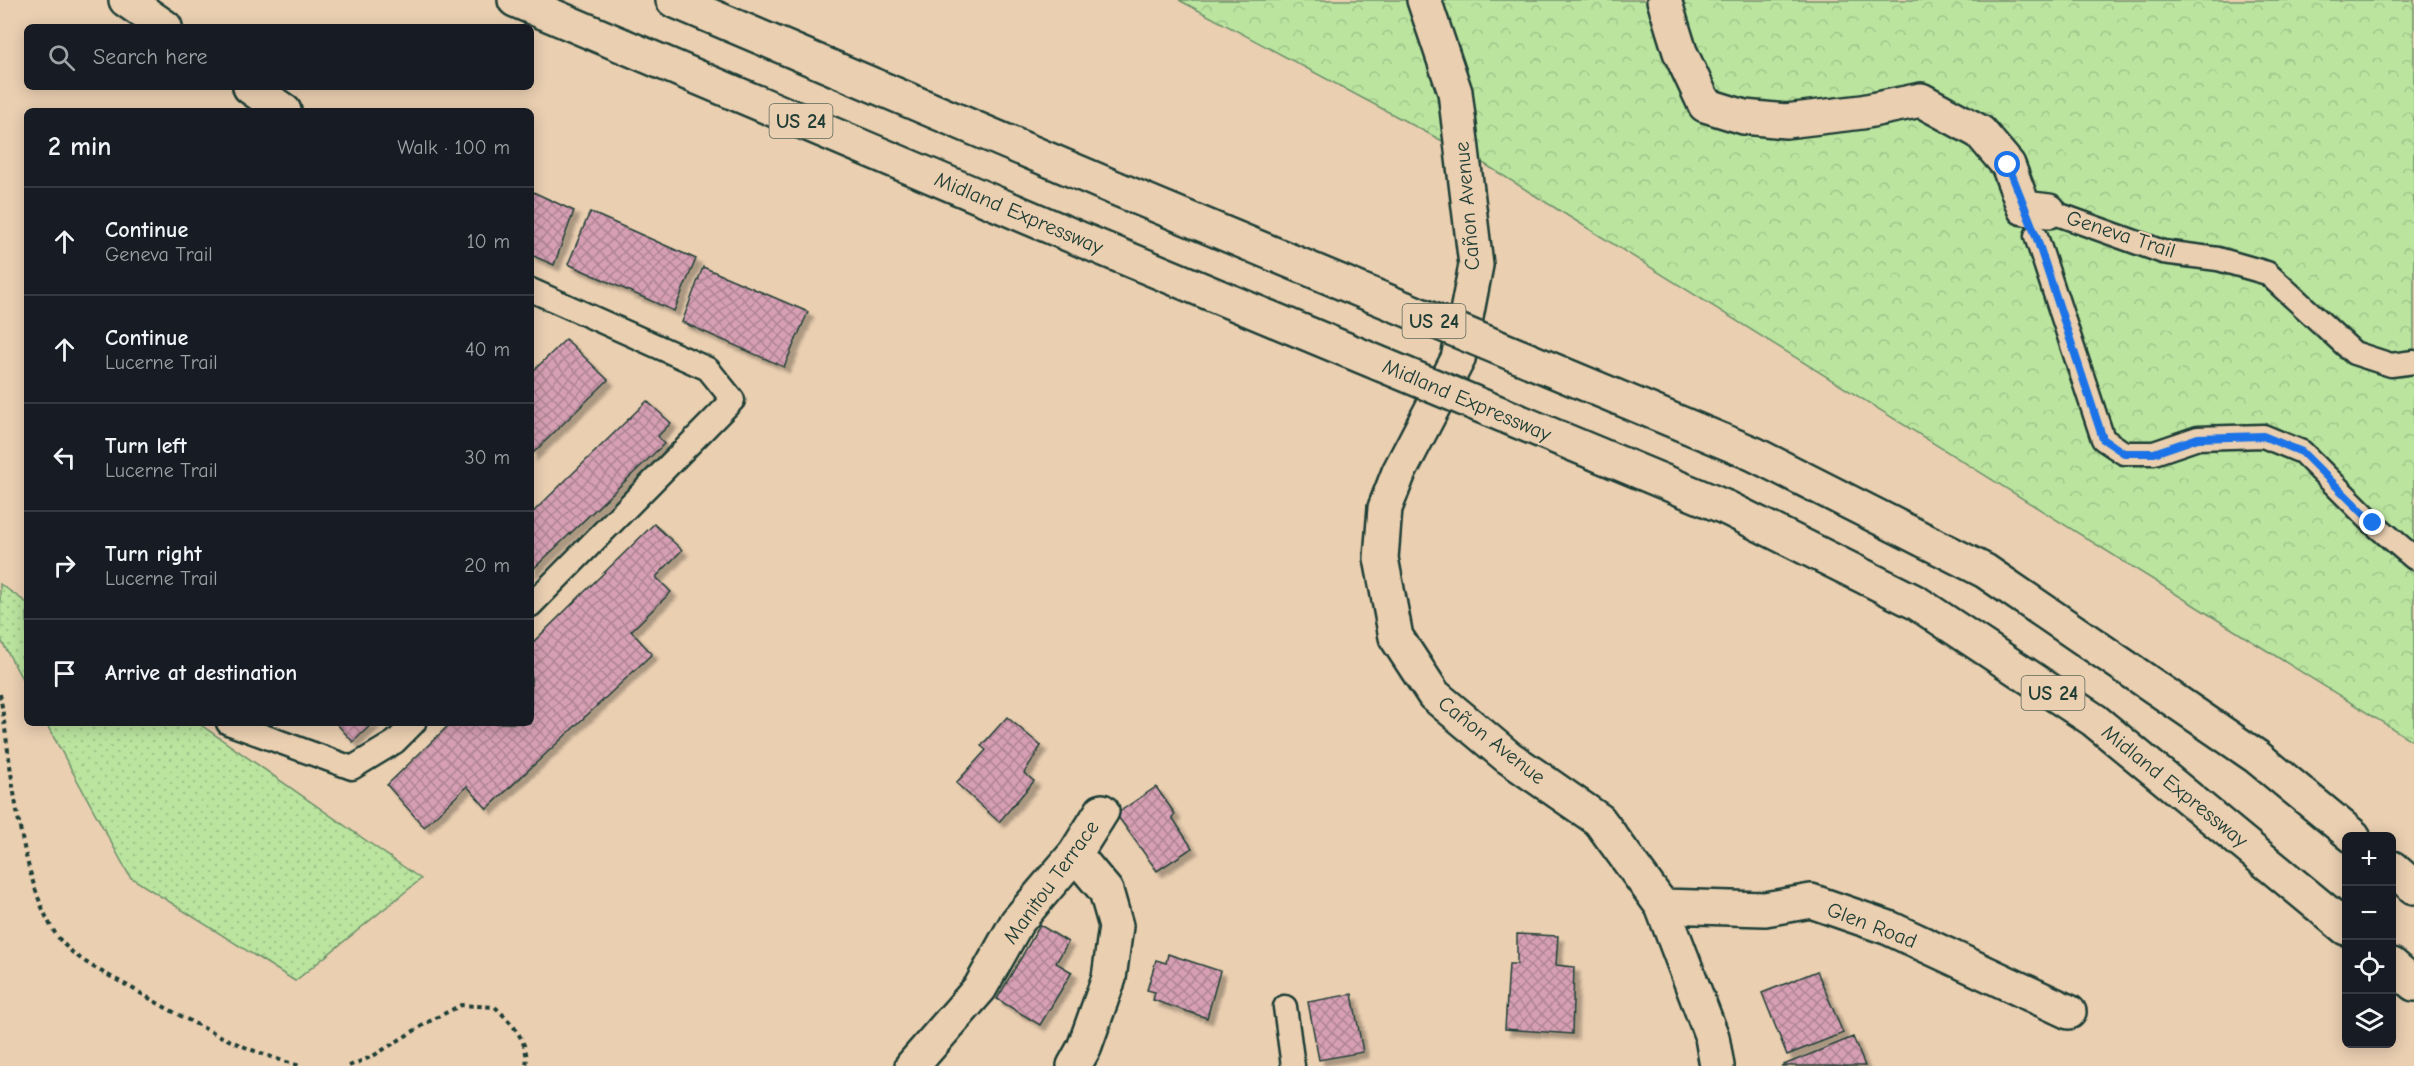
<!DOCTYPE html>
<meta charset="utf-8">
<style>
body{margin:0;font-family:"Comic Neue",sans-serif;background:#20242c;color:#f1f3f6}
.controls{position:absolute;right:18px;bottom:18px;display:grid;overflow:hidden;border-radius:9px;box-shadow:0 3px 15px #0003}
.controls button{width:54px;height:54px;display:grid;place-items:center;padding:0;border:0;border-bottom:2px solid #363941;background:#171b24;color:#f1f3f6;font:30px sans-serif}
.stop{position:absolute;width:18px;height:18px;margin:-14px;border:4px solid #1a73e8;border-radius:50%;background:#fff}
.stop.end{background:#1a73e8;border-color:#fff;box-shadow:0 2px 6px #0008}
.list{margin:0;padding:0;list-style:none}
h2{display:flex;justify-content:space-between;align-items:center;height:78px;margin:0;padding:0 24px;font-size:26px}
h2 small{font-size:20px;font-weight:400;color:#9ea1a6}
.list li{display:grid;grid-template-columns:39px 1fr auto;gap:18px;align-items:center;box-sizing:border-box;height:108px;padding:0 24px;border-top:2px solid #363941}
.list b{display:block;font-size:22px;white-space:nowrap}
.list p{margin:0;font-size:20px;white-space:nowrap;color:#9ea1a6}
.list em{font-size:20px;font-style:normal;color:#9ea1a6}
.icon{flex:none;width:33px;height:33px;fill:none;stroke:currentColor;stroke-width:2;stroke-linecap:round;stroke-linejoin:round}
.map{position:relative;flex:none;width:2414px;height:1066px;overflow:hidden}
.search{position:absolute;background:#171b24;box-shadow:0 3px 15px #0003;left:24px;top:24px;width:510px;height:66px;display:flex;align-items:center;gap:15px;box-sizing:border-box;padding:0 21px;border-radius:9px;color:#9ea1a6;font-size:22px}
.panel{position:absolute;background:#171b24;box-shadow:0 3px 15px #0003;left:24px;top:108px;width:510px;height:618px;border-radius:9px}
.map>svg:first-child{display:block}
</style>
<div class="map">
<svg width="2414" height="1066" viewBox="0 0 2414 1066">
<defs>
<pattern id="forest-crowns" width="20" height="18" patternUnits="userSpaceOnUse" patternTransform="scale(1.5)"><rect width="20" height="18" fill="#bbe49f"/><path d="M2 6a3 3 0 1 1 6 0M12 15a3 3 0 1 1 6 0" fill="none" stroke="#a0c48a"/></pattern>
<pattern id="park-dots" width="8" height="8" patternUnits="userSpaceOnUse" patternTransform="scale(1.5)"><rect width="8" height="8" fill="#bbe49f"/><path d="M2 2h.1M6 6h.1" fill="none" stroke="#a0c48a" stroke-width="1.8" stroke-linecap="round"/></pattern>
<pattern id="building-cross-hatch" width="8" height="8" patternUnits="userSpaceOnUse" patternTransform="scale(1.5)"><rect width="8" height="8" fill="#d69fb3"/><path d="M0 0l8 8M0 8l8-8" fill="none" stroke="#ad8392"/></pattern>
<filter id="shadow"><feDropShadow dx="5.5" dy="5.5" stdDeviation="1.5" flood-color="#0004"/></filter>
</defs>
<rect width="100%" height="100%" fill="#eacfb1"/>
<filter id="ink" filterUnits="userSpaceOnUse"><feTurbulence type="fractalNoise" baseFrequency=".0167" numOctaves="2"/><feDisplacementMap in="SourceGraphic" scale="12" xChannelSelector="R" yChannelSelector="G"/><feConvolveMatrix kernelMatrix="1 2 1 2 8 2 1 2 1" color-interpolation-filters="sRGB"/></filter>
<g filter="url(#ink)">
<path fill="url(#forest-crowns)" stroke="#6d906a" stroke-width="1.5" d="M1179,0H2414V742L1478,160Z"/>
<path fill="url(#park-dots)" stroke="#6d906a" stroke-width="1.5" d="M0,584L27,603V688L0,638Z
M46,723H198L421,879L295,981L130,877Z"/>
<path fill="url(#building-cross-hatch)" stroke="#1f3d34" stroke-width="1.5" filter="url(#shadow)" d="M531,191L574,211L554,265L531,255Z
M590,212L696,259L674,311L568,264Z
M703,267L808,312L784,367L682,322Z
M566,339L608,380L531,455V373Z
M647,401L671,423L658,436L664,444L531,571V514Z
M654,524L682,550L656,577L671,592L631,631L652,654L487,809L467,786L424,827L387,785L451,723H531V644Z
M1007,717L1041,746L1024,773L1034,781L999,822L956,783L986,750L981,746Z
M336,723H373L353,742Z
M1156,787L1175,814L1172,817L1192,848L1157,871L1116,814Z
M1040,925L1068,942L1056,963L1072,972L1040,1025L997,999Z
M1517,934L1558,936L1556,965L1574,967L1572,1034L1505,1029L1509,964H1517Z
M1168,954L1220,971L1207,1018L1153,1000L1155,992L1147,990L1156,960L1166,963Z
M1817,971L1843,1033L1787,1055L1762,993Z
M1352,994L1363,1052L1319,1060L1308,1002Z
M1853,1037L1865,1066H1781Z"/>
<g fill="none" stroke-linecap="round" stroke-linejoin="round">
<defs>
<path id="service" d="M2049,211L2163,252L2218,259L2267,273L2354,353L2391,365L2414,362
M2036,236L2103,439L2124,453H2154L2198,438L2263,436L2302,452L2373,523L2414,558
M531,290L708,369L733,400L531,605
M228,723L352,768L395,742L414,723
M1285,1007L1293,1066"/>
<path id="minor" d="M126,0L165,27
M1424,0L1455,92L1476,265L1458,359L1399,472L1385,508L1381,558L1396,637L1434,695L1508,757L1599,820L1662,906L1712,1037L1717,1066
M1664,0L1680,52L1705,105L1744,117L1786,121L1862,112L1921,100L1980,132L2008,165L2024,208L2049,211
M250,87L284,111
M1662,906L1765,909L1811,901L1889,928L2069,1012
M912,1066L980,988L1017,922L1075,854L1102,811
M1074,1066L1084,1048L1109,978L1116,926L1106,891L1075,854"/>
<path id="trunk" d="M515,0L1087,242
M673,0L1115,188
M1754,454L1985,571L2257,757L2353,836
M1727,508L1917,603L2094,720L2346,928
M2392,868L2414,887
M2392,965L2414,984"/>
</defs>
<use href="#service" stroke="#1f3d34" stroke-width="27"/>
<use href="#minor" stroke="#1f3d34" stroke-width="38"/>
<use href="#trunk" stroke="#1f3d34" stroke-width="38"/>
<path stroke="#1f3d34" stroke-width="4" stroke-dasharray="4.5 4.5" stroke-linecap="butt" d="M0,694C11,762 19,876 55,933C71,958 103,972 128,986C183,1018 239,1050 301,1066
M349,1066L373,1056L430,1021L461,1005L495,1007C511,1022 530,1042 526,1066"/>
<use href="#service" stroke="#eacfb1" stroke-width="22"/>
<use href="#minor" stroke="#eacfb1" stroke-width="33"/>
<use href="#trunk" stroke="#eacfb1" stroke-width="33"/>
<defs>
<path id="trunk-bridge" d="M1115,188L1754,454
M1087,242L1727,508"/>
</defs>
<use href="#trunk-bridge" stroke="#1f3d34" stroke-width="38" stroke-linecap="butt"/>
<use href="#trunk-bridge" stroke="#eacfb1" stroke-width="33"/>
</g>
</g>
<g fill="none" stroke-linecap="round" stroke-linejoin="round" filter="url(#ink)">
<path stroke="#1a73e8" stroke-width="8" d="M2008,165L2036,236L2103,439L2124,453H2154L2198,438L2263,436L2302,452L2373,523"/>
</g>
<g text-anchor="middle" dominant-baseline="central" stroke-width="4.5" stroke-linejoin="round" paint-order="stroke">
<g fill="#eacfb1" stroke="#5c695a" stroke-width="1.5">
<rect x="769.5" y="104" width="63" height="34" rx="4.5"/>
<rect x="1402.5" y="304" width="63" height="34" rx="4.5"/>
<rect x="2021.5" y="676" width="63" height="34" rx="4.5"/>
</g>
<g font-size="20" font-weight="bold" fill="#1f3d34">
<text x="801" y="121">US 24</text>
<text x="1434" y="321">US 24</text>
<text x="2053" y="693">US 24</text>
</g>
<g font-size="21" fill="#1f3d34" stroke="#eacfb1">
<text transform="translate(1467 206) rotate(-95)">Cañon Avenue</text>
<text transform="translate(1019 213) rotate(23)">Midland Expressway</text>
<text transform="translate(2121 234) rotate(18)">Geneva Trail</text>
<text transform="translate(1467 400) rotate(23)">Midland Expressway</text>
<text transform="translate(1492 740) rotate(38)">Cañon Avenue</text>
<text transform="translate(2175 786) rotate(39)">Midland Expressway</text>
<text transform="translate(1051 882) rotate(-54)">Manitou Terrace</text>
<text transform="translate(1872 925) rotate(21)">Glen Road</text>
</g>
</g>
</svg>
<div class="controls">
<button>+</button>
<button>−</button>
<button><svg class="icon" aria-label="locate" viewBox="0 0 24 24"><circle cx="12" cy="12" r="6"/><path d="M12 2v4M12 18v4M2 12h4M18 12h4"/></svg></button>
<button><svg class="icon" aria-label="layers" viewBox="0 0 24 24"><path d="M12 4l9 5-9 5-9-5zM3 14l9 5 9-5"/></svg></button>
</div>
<div class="stop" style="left:2008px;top:165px"></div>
<div class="stop end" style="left:2373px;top:523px"></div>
<div class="search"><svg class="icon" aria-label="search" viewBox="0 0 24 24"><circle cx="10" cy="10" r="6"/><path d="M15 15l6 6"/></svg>Search here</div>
<section class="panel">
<h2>2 min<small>Walk · 100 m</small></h2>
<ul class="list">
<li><svg class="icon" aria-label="ahead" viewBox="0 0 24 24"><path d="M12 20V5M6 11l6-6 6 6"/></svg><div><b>Continue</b><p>Geneva Trail</p></div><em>10 m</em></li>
<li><svg class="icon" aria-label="ahead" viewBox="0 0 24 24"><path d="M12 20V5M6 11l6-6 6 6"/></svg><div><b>Continue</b><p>Lucerne Trail</p></div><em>40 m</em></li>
<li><svg class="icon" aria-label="left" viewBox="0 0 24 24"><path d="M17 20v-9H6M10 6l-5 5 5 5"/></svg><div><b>Turn left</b><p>Lucerne Trail</p></div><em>30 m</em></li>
<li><svg class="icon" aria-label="right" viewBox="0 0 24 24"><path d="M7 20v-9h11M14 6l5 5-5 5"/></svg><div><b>Turn right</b><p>Lucerne Trail</p></div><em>20 m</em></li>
<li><svg class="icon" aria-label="arrive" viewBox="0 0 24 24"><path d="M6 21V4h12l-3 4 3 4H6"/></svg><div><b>Arrive at destination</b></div></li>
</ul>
</section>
</div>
